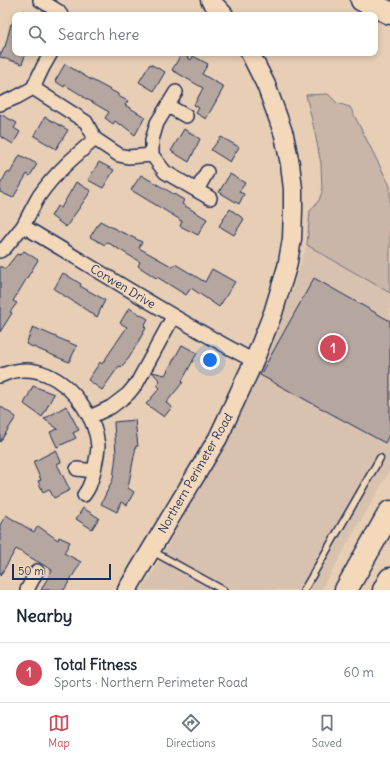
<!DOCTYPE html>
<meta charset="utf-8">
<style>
body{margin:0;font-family:Delius,sans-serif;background:#f2f2f3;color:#1f2937}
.scale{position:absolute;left:12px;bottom:10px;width:99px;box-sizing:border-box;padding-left:4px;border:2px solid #1b2f5e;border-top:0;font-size:11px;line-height:14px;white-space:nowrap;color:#1b2f5e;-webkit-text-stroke:3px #f4d8ba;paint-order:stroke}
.you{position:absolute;left:210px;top:360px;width:14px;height:14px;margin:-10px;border:3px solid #fff;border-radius:50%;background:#1a73e8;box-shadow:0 0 0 6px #1a73e833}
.badge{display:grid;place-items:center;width:26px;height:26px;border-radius:50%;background:#d1495b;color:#fff;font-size:13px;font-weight:700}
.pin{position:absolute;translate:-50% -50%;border:2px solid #fff;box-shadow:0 1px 4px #0006}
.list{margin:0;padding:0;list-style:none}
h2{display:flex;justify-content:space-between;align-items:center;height:52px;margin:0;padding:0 16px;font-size:17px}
h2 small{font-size:13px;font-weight:400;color:#747a83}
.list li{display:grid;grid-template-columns:26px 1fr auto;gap:12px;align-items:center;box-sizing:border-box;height:60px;padding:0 16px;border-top:1px solid #e0e1e3}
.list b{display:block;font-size:15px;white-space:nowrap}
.list p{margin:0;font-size:13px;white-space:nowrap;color:#747a83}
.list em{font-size:13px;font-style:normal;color:#747a83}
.icon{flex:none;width:22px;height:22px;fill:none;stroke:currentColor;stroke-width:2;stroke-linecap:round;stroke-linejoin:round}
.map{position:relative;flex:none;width:390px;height:590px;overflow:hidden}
.search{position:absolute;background:#fff;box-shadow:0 2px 6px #0003;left:12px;right:12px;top:12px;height:44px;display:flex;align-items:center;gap:10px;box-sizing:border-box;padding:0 14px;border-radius:8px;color:#747a83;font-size:15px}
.sheet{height:112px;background:#fff}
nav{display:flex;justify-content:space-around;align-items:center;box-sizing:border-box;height:56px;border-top:1px solid #e0e1e3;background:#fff;font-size:11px;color:#747a83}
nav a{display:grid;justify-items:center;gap:2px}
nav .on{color:#d1495b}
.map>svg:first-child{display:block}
</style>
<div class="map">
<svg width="390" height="590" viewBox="0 0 390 590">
<rect width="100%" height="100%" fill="#e7ceb5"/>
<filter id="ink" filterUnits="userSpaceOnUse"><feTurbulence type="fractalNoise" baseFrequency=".025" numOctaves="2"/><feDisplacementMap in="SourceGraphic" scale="8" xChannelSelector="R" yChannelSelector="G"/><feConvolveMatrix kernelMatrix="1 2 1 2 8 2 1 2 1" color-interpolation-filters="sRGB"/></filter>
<g filter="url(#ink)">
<path fill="#d8c2af" d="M307,245L390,293V470L321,590H141L154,571L232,426L291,294Z"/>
<path fill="#c9b6a8" stroke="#727283" d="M328,94L337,103L350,107L390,186V293L307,245L310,211L319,200L322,192L321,164L315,133L306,95Z"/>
<path fill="#b5a6a0" stroke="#1b2f5e" d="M11,24H15V53H26L22,64L0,57V53H2L4,47H5Z
M182,53L191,60L193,56L208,64L202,74L224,87L206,119L196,113L199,108L194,105L203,88L172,70Z
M65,64L88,78L118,94V96L128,101L125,105L145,117L135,135L121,124L120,125L115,121L113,124L105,118L109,112L83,97V96L65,85L64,87L55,81Z
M150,64L165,72L154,91L139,82Z
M0,114L17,123L14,128L20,132L13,144L0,136Z
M45,117L68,130L56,149L34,136Z
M184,129L200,139L189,162L171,151Z
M221,137L239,147L230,162L211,150Z
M20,155L37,164L30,176L27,174L13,198L0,192V185L7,172L10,173Z
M99,162L114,170L103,188L88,180Z
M230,174L245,183L239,192L244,194L239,204L219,192Z
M141,175L184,200L182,204L207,219L198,235L180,226L182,221L179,220V219L131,190Z
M76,182L91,191L66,227L51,216L57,206L61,208Z
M230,209L244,219L234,235L219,226Z
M100,221L123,233H124L142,242L139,248L173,267L175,264L205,282L212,269L235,282L219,307L191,288L186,295L157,277L156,278L138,266L140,262L107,242L105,245L90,237Z
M24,251L38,260L13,301L17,303L10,312L12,313L0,332V266L5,269L17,254L20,255Z
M63,273L81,284L80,286L105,300L97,317L54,289Z
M314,278L390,321V433L385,443L260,375Z
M129,308L148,319L144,326L146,328L129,358L121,367L119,366L102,390L88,380L100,362L102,364L127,327L120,323Z
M33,327L77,346L69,362L26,344Z
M182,345L197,353L182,381L183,382L166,403L172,407L164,417L146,404L160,388L157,385L160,381L152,372L165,375Z
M33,386L54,394L42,417L24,404Z
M0,406L16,417L0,442Z
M66,406L79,430L73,433L76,438L57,447L50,432L58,429L44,419Z
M135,420L138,446H136L128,488L134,492L127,505L121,502L117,512L101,504L113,479L116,455L114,422Z
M56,450L61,462L57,464L70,490L54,498L49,489L43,492L38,481L41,480L33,462Z
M83,508L99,518L92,529L76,519Z
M6,515L34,532L38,526L58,540L59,537L70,542L64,553L81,562L64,590H41L52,570L16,549L0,576V525Z"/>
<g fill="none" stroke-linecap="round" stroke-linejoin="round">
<defs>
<path id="service" d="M152,551L223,590
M304,590L380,458"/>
<path id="minor" d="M40,0L58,11L61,15
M33,88L86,122L95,139L119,155L128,157L152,155
M33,88L43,67L51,53
M176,92L157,123L152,140V155L165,172L210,198
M0,104L17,97L33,88
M168,106L186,116
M197,190L207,172
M23,226C28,217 33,206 39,196C54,174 75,156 95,139
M0,251L5,248L23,226C100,271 175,320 254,361
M0,376C33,360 64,378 83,406C88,414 93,422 95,431C97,435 97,441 98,446C98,452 93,478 90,484C89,488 86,492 84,495
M90,417L111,407L128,394L137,383L173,317
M77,469L94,471
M27,590L37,571"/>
<path id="secondary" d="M210,0L224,15
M127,590L218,438L254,361L273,313L287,267L292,239L293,209V189L290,164L284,135L277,115L266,85L250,53"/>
<path id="trunk" d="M362,0L390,13
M346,590L390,512
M384,590L390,579"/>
</defs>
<use href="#service" stroke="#1b2f5e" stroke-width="9"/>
<use href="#minor" stroke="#1b2f5e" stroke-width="16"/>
<use href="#secondary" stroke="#1b2f5e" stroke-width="21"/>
<use href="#trunk" stroke="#1b2f5e" stroke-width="25"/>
<use href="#service" stroke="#f4d8ba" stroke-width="6"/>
<use href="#minor" stroke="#f4d8ba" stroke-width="13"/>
<use href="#secondary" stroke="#f4d8ba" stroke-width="18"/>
<use href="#trunk" stroke="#f4d8ba" stroke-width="22"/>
</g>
</g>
<g text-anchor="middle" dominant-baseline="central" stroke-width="3" stroke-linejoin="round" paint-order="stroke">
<g font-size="12" fill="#1b2f5e" stroke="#f4d8ba">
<text transform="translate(123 286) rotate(31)">Corwen Drive</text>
<text transform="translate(195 473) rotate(-60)">Northern Perimeter Road</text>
</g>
</g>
</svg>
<div class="scale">50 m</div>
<div class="you"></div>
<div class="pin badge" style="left:333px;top:348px">1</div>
<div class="search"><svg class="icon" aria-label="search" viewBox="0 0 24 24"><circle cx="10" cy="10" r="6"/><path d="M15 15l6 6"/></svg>Search here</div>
</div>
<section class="sheet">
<h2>Nearby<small></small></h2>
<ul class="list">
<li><span class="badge">1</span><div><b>Total Fitness</b><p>Sports · Northern Perimeter Road</p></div><em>60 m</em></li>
</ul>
</section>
<nav>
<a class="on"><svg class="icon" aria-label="map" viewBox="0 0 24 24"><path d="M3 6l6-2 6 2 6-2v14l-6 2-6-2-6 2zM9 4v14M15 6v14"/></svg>Map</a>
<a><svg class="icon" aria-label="directions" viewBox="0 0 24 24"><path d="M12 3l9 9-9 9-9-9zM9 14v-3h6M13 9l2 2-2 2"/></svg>Directions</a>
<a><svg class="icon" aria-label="saved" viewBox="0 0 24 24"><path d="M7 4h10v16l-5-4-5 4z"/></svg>Saved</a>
</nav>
